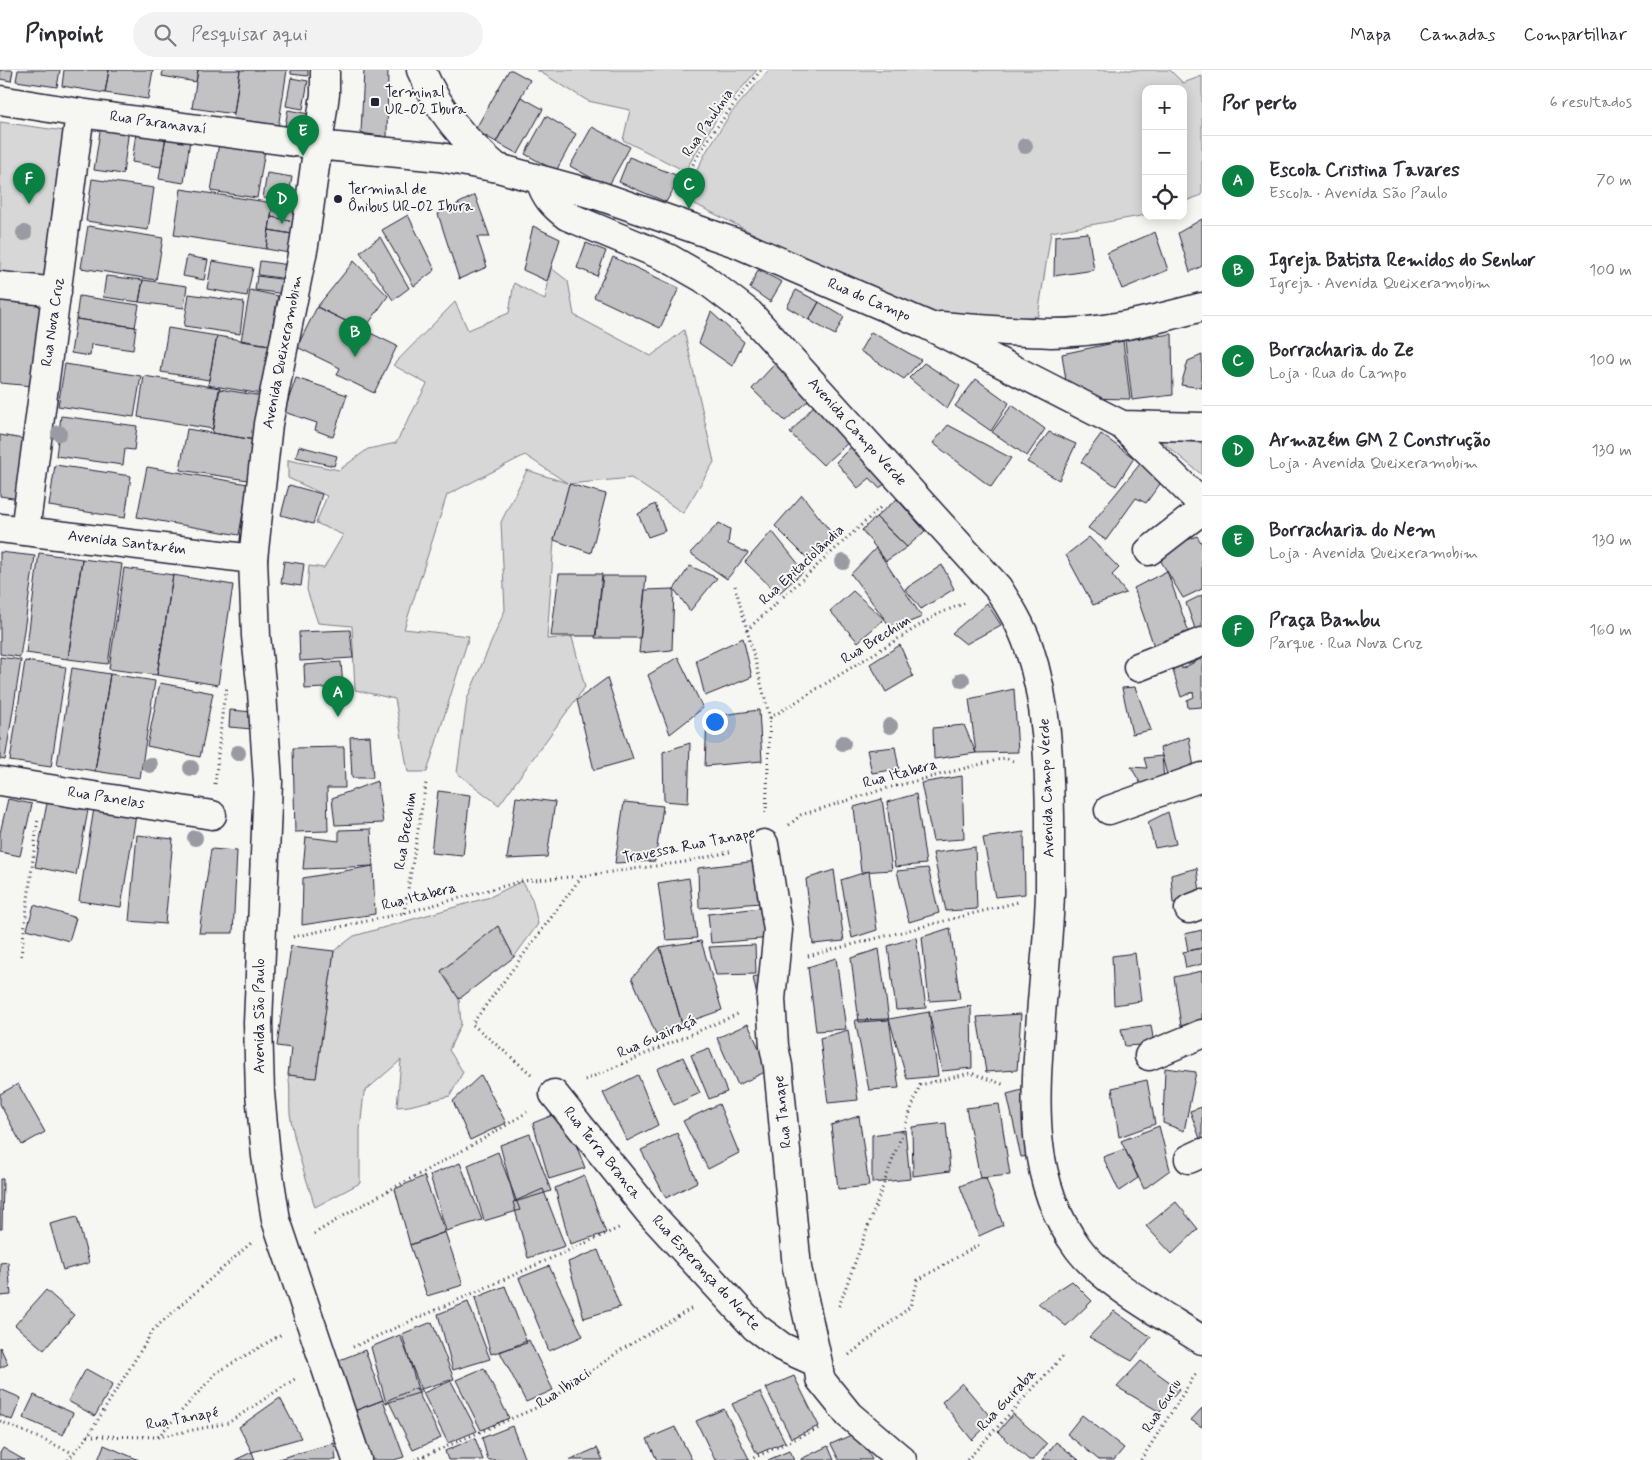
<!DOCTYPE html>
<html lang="pt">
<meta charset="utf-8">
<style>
body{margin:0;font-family:Mynerve,sans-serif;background:#f2f2f3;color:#2b2b33}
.controls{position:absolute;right:15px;top:15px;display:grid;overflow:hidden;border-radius:10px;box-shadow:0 2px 12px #0003}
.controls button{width:45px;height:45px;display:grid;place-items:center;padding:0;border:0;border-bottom:1px solid #e1e1e2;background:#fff;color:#2b2b33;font:25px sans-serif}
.you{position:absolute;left:714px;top:651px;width:18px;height:18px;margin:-12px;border:4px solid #fff;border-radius:50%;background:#1a73e8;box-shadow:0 0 0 8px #1a73e833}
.badge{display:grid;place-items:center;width:32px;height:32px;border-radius:50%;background:#0b8043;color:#fff;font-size:16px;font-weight:700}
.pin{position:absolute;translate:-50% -41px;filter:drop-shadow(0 1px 2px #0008)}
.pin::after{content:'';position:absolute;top:26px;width:18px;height:15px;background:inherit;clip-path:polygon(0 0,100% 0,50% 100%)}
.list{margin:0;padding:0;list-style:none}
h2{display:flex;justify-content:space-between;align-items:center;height:65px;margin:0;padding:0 20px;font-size:21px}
h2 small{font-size:16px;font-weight:400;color:#7c7c81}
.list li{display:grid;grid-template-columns:32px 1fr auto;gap:15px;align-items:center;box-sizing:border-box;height:90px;padding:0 20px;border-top:1px solid #e1e1e2}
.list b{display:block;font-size:19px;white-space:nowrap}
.list p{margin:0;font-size:16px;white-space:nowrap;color:#7c7c81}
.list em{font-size:16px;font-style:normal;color:#7c7c81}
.icon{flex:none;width:28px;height:28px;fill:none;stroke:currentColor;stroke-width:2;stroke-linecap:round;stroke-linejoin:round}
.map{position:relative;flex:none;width:1202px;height:1390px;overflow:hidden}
header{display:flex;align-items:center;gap:30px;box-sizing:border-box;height:70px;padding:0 25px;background:#fff;border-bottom:1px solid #e1e1e2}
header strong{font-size:24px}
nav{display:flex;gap:28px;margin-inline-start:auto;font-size:18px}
.search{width:350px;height:45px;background:#f2f2f3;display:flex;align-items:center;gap:12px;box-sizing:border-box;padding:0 18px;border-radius:28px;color:#7c7c81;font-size:19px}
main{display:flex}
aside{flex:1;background:#fff}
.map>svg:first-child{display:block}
</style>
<header>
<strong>Pinpoint</strong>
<div class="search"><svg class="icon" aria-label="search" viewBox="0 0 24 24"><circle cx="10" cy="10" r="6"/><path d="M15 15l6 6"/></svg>Pesquisar aqui</div>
<nav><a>Mapa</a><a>Camadas</a><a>Compartilhar</a></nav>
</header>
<main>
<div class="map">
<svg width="1202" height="1390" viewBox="0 0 1202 1390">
<rect width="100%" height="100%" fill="#f6f6f2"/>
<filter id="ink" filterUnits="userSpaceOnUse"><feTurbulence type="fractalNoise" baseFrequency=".02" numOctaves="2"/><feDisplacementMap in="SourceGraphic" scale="10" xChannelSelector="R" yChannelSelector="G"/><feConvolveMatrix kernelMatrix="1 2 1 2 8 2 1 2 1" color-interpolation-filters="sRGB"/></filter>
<g filter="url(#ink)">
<path fill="#d7d7d7" stroke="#7c7c89" d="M537,0H757L718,46L685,101L623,70L630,40L588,31Z
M769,0H1170L1183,13L1202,6V125L1183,132V19H1146V145L1051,162L1038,246L935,255L683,128L706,82L731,43Z
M0,52L64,61L48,203L44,209L0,208Z
M551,198L568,211L574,245L651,286L684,260L714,392L683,443L631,408L569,414L554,470L547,569L572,567L585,617L499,735L457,703L467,629L505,540L501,452L527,400L567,413L525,385L447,425L404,559L469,566L427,702H408L395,629L355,620L352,556L318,553L307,520L309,496L324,498L343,465L316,453L327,426L288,408V390L339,400L368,379L396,373L427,314L393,295L455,232L468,260L509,243L514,213L545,230Z
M1160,370L1202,373V405Z
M522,811L532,829L538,854L514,887L498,856L441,901L459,929L461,954L449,980L463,1002L450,1026L409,1036L397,1037L401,990L364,1022L360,1060V1113L315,1137C306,1107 294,1075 290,1043C289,1030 291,1018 288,1005L316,1008L334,881L354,866L490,827Z"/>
<path fill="#c2c2c4" stroke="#22223b" d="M0,0H13L11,11L0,9Z
M18,0H60L57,17L16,11Z
M64,0H109L105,23L62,16Z
M109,0H153L148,29L105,23Z
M163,0H198L196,12L162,6Z
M198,0H240L234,44L192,38Z
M240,0H287L278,58L233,51Z
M291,0H308V6L291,4Z
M364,0H388L387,67L361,63Z
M509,0H512L530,10L496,72L475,60Z
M291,8L308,11L303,39L286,36Z
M521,27L543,39L518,84L496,72Z
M288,40L309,44L306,59L285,56Z
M546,46L576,64L556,101L525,84Z
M101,55L129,59L123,104L94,100Z
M592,57L630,77L608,117L570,96Z
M136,63L166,66L161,97L132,92Z
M166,66L190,70L184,113L159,109Z
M219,73L265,80L257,128L211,121Z
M629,87L681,107L666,132L619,112Z
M267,103L292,107L288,131L263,128Z
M92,109L154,118L148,160L86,151Z
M181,119L273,133L266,179L174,165Z
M475,125L490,167H477L487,197L459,209L438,144Z
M273,133L297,137L294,151L271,147Z
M408,145L435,200L414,216L382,160Z
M271,147L294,151L292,164L269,160Z
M1202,149V196L1190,202L1178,163Z
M88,156L163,168L156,210L81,198Z
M533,156L560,169L547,211L523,200Z
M269,160L292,164L289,183L266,179Z
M1155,162L1168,200L1122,219L1107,183Z
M1088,163L1094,200L1054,206L1055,166Z
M380,167L409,218L393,230L360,182Z
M586,173L606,181L597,206L577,198Z
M187,186L208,190L204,210L183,206Z
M613,187L679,218L660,258L594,227Z
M212,191L253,198L247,226L207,219Z
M260,191L290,195L288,209L258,205Z
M354,191L388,226L364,260L317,237Z
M758,200L782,212L770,232L750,218Z
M106,206L143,210L139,232L103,227Z
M257,206L287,210L285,224L255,220Z
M143,210L187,216L184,238L139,232Z
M250,220L278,226L269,275L241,271Z
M796,220L819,232L809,250L787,237Z
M189,224L244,232L240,264L184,256Z
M79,226L139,235L135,257L76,249Z
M0,230L46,236L33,316L0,313Z
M819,232L844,247L835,265L809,250Z
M317,237L397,276L374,323L337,305L340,298L297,277Z
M711,242L744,272L732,296L699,273Z
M76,249L136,257L133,280L91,274L90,286L71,283Z
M168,258L217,266L209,310L161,302Z
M871,262L921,290L904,309L860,281Z
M1172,264L1173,325L1132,330L1125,270Z
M217,266L270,275L262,324L208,315Z
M1123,271L1130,329L1086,328L1085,319L1067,318L1062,284Z
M1202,285V318L1181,315L1188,291Z
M780,288L811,328L785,351L752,319Z
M924,293L960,316L947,339L909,308Z
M65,294L141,306L134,347L58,336Z
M144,306L220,318L213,359L138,347Z
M296,308L347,325L333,367L315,360L317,353L284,342Z
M976,309L1009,333L991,361L955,336Z
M219,319L262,326L255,370L212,363Z
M817,332L849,372L823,395L790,363Z
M1012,335L1045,359L1027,386L992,362Z
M61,346L137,356L134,380L125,379L123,395L56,386Z
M948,355L1011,388L991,417L933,373Z
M187,359L255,370L248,410L180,400Z
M1049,362L1076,374L1059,410L1027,392Z
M1101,364L1134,388L1116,416L1081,392Z
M0,365L29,370L19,429L0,426Z
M859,369L893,409L879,418L870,408L858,418L836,392Z
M299,376L337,386L334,396L296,387Z
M1140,394L1165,407L1146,433L1136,428L1106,470L1088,458Z
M55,395L131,406L125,448L49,436Z
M147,397L248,414L239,465L137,447Z
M569,414L606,424L591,483L554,470Z
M289,415L322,424L313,454L281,445Z
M802,425L833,465L807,488L775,456Z
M897,429L925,461L907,477L876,447Z
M655,434L665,461L648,467L638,444Z
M876,447L907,477L886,491L862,460Z
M719,453L730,459L728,474L748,483L727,509L690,483Z
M772,461L804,501L778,524L745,492Z
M1197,466L1202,474V519L1183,528L1156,483Z
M1089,467L1119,498L1112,505L1126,523L1093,535L1066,485Z
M876,478L922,547L892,559L851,504Z
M0,482L35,486L20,587L0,584Z
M39,483L82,489L68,589L26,583Z
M82,489L122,494L108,594L68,589Z
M284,491L304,494L301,516L281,513Z
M942,495L954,519L921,539L905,519Z
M690,496L717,508L690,541L674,519Z
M124,498L173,505L157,605L109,599Z
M1167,501L1192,571L1156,582L1134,518Z
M559,504H602L596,566H551Z
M173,505L233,515L218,615L157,605Z
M603,506H646L640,568H595Z
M674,519L672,580L639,583L645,520Z
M853,521L884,549L858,572L830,541Z
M1202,525V565L1198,567L1186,533Z
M987,533L1001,555L966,574L952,563Z
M350,560L353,588L300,591L299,562Z
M743,568L752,607L705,626L696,590Z
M900,575L913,606L886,622L870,594Z
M0,587L21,590L5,690L0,689Z
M678,587L703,638L670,664L648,605Z
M1202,588V637L1188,638L1187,630L1194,627L1193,622L1181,627L1171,594L1181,591L1182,599Z
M25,591L66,597L51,697L10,691Z
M341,592L343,617L305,619L304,595Z
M72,598L110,604L95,701L57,695Z
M110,604L155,611L140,708L95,701Z
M607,608L633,689L594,700L577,630Z
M160,613L213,623L200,687L147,676Z
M1135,617L1151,660L1132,664L1122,618Z
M1014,619L1018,682L976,683L969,629Z
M230,640L253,642L252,659L229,657Z
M759,640L762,691L705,696L707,647Z
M964,655L976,683L934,689L933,658Z
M370,666L373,708H352L350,667Z
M1189,667L1194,698L1167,705L1160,678Z
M690,673L688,733L664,731L663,682Z
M344,677L345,718H327L328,761L295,762L293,678Z
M895,677L899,699L872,703L867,680Z
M1162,686L1164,710L1142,716L1131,697L1147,698L1144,688Z
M962,706L964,769L933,771L921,713Z
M377,711L383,753L335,755L332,728Z
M438,721L470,725L463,786L431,783Z
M916,724L926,794L895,797L887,732Z
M516,727L555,732L547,787L507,789Z
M8,729L32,734L20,786L0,782V763Z
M882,729L892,800L861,802L854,737Z
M95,732L137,739L121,837L79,831Z
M624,732L663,736L655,791L615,793Z
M47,733L88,740L76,805L35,797Z
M1168,742L1176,774L1155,778L1148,752Z
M371,759L373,796L303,799L306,767L339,771V760Z
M1024,762L1025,824L995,827L983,768Z
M137,765L173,769L165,854L129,851Z
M975,777L977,839L946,841L933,783Z
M211,779L237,781L233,863H199Z
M757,791L760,833L699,838L698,798Z
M373,796L375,844L302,855L303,808Z
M928,798L939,843L909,852L897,801Z
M1197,798L1201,831L1173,833L1171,805Z
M834,800L844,871L813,874L806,809Z
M869,801L877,860L852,868L841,810Z
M689,808L697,868L666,870L658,813Z
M34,835L76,848L69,871L27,859Z
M768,837L773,868L711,873L708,844Z
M498,856L514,887L459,929L441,901Z
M950,858L960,929L929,931L922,867Z
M1202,860V878L1188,881L1185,864Z
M916,867L926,938L896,940L888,876Z
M701,871L722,940L682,954L660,877Z
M755,875L756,904L716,905L709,877Z
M291,876L334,881L316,1008L288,1005L291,978L277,976Z
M660,877L682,954L656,964L632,908Z
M1202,878V894L1186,898L1183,882Z
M879,879L889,950L859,952L851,888Z
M1135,883L1141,931L1114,935L1112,886Z
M836,888L846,959L816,961L808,897Z
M1202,901V949L1181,956L1174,907Z
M766,904L770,923L757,926L753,907Z
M971,936L972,998L942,1001L929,942Z
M929,942L938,1006L907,1009L889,949Z
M1021,944L1017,1000L986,1002L977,947Z
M889,949L899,1018L869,1020L855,950Z
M748,954L769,1000L738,1015L717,968Z
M1151,955L1154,974L1125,976L1121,959Z
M848,960L858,1030L828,1033L820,968Z
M709,978L727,1022L709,1029L691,985Z
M683,987L700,1023L674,1035L657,999Z
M1165,998L1196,1002L1184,1061L1163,1053Z
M481,1005L506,1053L470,1070L453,1031Z
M638,1005L658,1055L627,1071L603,1023Z
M1147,1010L1155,1054L1119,1067L1112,1018Z
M18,1014L45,1062L22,1075L0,1034V1024Z
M1030,1018L1036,1085L1021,1087L1007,1024Z
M719,1034L739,1083L708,1099L683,1051Z
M999,1034L1010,1105L980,1108L966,1038Z
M1202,1037V1074L1190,1041Z
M563,1041L585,1098L549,1109L533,1053Z
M859,1046L869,1116L838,1119L831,1055Z
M946,1053L950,1101L913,1106L912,1057Z
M1159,1056L1170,1100L1144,1119L1121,1071Z
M905,1060L910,1109L872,1113V1065Z
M677,1063L697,1112L666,1128L641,1080Z
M530,1064L551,1121L515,1132L500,1075Z
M1125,1079L1138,1108L1119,1121L1103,1087Z
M498,1082L520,1140L484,1151L468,1095Z
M460,1093L482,1150L446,1161L430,1105Z
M584,1105L606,1163L570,1174L555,1118Z
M424,1106L445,1162L410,1175L395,1119Z
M980,1108H986L1003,1155L979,1166L960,1116Z
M0,1109H3L2,1159H0Z
M543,1119L565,1176L528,1188L513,1132Z
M1176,1132L1198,1159L1172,1184L1146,1156Z
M77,1147L89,1193L63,1200L50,1154Z
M445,1162L463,1215L427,1226L410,1175Z
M598,1180L620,1237L584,1248L568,1192Z
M8,1192L11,1225L0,1226V1193Z
M549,1196L583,1266L549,1281L519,1208Z
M1072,1211L1092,1231L1066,1256L1038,1233Z
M505,1216L527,1273L491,1284L475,1228Z
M46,1220L74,1245L44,1280L15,1255Z
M468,1232L490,1289L453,1300L438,1244Z
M1114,1241L1151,1267L1132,1291L1089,1267Z
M432,1252L454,1309L418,1320L402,1264Z
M400,1265L422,1322L386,1333L371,1277Z
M529,1270L553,1320L526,1332L500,1282Z
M0,1277L8,1294L0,1298Z
M365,1280L383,1330L351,1342L337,1291Z
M1141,1291L1179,1319L1160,1342L1117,1317Z
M484,1298L509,1348L481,1360L456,1310Z
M86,1299L113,1314L95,1346L68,1331Z
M794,1306L819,1356L791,1368L766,1318Z
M451,1311L477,1361L448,1373L423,1323Z
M962,1313L993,1350L972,1370L942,1332Z
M416,1318L441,1368L413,1380L388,1330Z
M0,1319L21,1328L12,1350L0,1345Z
M760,1322L785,1372L757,1384L732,1334Z
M34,1325L73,1343L63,1365L23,1348Z
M280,1328L301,1368L252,1382L239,1357Z
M383,1330L404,1387L394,1390H366L352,1342Z
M1202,1338V1357L1191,1350Z
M724,1339L749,1389L715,1390L696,1351Z
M1013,1344L1047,1374L1033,1390H1029L998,1362Z
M1082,1345L1124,1378L1114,1390H1099L1067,1364Z
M512,1356L525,1390H488L482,1368Z
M675,1357L692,1390H657L647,1369Z
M858,1362L872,1390H839L831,1374Z
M475,1368L483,1390H448L445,1381Z
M1056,1372L1079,1390H1042Z
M334,1373L336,1390H278V1389Z
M104,1375L139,1390H98Z
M828,1376L834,1390H801V1389Z
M3,1378L24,1390H0V1383Z
M597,1378L603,1390H569Z
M789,1381L794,1390H768Z
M252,1382L255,1390H235Z"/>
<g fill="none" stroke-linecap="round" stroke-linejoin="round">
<defs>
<path id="minor" d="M0,30L80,43L317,75
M0,216L57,222
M1122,355L1202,434
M0,458L253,489
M25,461L80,43
M1149,481L1202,440
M1138,597L1202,572
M0,711L212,745
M1109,740L1202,707
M764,774L778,860L771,929L774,976L778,996L797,1198L818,1293L820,1309L849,1345L902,1390
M1189,839L1202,834
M1149,986L1202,964
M554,1024L649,1142L755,1257L782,1277L818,1293
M1189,1089L1202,1083"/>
<path id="major" d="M325,0V24L304,175L268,354L253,489L256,566L262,622L268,712L258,953L260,1023L266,1086L276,1150L357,1390
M421,0C439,41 462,68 496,97
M317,75L440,87L498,98L600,126L736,173L927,255L1122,355L1202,357
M540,110C545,127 553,135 567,146L668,188L703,208L749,243L998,518C1010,537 1022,556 1029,578C1047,632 1049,690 1050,747C1050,773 1050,798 1050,823C1049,859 1045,896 1042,932C1036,1016 1024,1106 1078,1178C1105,1214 1163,1245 1202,1270
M941,256C977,259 1014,262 1051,263C1102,263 1154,250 1202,237"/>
</defs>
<use href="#minor" stroke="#22223b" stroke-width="31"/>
<use href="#major" stroke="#22223b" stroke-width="31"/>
<path stroke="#22223b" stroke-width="3" stroke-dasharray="1 4" stroke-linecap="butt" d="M679,121C699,77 731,38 761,0
M735,516L747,560L882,436
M747,560L770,648L766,743
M770,648L938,544L967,532
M215,714L223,636L227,617
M789,755L801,745L884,719L1005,688L1016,692
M404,843L426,713
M293,867L404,843L522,811L582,806L685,792L733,781
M21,886L38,748
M808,886L1018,832
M531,1004L472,954L582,806
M585,1010L740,943
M314,1164C383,1120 458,1087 527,1042
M839,1236L920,1015L971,1003L1005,1015
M353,1277L621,1157
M849,1285L910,1237L918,1210L980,1174
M0,1351L73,1383
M88,1366L158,1367L228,1353L295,1309
M158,1367L216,1303L282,1264
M68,1390L88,1366L154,1259L251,1173
M415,1390L545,1334L621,1280L694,1237
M749,1390L819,1358
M967,1390L1064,1285
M1141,1390L1197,1302"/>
<use href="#minor" stroke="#f6f6f2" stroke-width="28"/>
<use href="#major" stroke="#f6f6f2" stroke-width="28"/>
</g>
<g fill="#9a9aa3">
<circle cx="1025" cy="76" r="8"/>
<circle cx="24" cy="163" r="8"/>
<circle cx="59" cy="363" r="8"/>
<circle cx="843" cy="492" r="8"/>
<circle cx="962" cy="610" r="8"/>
<circle cx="890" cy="656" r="8"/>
<circle cx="843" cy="673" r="8"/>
<circle cx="238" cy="683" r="8"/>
<circle cx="150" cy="695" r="8"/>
<circle cx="191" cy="698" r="8"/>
<circle cx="195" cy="768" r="8"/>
</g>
</g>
<g fill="#22223b" stroke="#f6f6f2" stroke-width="2">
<rect x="370" y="27" width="10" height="10" rx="2.5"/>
<circle cx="338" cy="129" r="5"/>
</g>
<g text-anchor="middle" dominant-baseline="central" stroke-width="4" stroke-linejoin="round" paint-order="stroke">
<g font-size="15" fill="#22223b" stroke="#f6f6f2" text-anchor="start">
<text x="385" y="23">Terminal<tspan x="385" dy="17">UR-02 Ibura</tspan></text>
<text x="348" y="120">Terminal de<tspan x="348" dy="17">Ônibus UR-02 Ibura</tspan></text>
</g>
<g font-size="15" fill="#22223b" stroke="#f6f6f2">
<text transform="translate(158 53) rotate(8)">Rua Paranavaí</text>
<text transform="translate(708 53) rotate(-56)">Rua Paulinia</text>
<text transform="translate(869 230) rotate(23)">Rua do Campo</text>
<text transform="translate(53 252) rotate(-82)">Rua Nova Cruz</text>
<text transform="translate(283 282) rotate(-79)">Avenida Queixeramobim</text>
<text transform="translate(857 362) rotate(48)">Avenida Campo Verde</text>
<text transform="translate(127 473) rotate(7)">Avenida Santarém</text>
<text transform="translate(802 495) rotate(-43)">Rua Epitaciolândia</text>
<text transform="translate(876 570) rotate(-32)">Rua Brechim</text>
<text transform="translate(900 704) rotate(-15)">Rua Itabera</text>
<text transform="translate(1047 718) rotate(-92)">Avenida Campo Verde</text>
<text transform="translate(106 728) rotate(9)">Rua Panelas</text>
<text transform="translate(406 761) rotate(-81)">Rua Brechim</text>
<text transform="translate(689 776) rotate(-11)">Travessa Rua Tanape</text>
<text transform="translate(419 827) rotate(-14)">Rua Itabera</text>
<text transform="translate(260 946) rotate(-90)">Avenida São Paulo</text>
<text transform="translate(657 967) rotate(-24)">Rua Guairaçá</text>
<text transform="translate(783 1042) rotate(-96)">Rua Tanape</text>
<text transform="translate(602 1083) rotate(51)">Rua Terra Branca</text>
<text transform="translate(706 1203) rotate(47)">Rua Esperança do Norte</text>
<text transform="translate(563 1319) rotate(-33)">Rua Ibiaci</text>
<text transform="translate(1007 1330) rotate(-47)">Rua Guiraba</text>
<text transform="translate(1162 1336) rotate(-58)">Rua Guriu</text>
<text transform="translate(182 1349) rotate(-10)">Rua Tanapé</text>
</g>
</g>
</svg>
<div class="controls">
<button>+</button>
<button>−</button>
<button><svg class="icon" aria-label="locate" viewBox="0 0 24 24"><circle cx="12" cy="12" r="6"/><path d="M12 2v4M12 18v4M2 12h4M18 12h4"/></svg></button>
</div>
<div class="you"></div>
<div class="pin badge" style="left:338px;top:647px">A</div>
<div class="pin badge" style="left:355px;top:287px">B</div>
<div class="pin badge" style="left:689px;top:139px">C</div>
<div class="pin badge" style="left:282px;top:154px">D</div>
<div class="pin badge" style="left:303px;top:86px">E</div>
<div class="pin badge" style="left:29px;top:134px">F</div>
</div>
<aside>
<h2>Por perto<small>6 resultados</small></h2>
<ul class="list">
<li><span class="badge">A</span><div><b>Escola Cristina Tavares</b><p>Escola · Avenida São Paulo</p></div><em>70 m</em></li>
<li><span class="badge">B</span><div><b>Igreja Batista Remidos do Senhor</b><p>Igreja · Avenida Queixeramobim</p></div><em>100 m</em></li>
<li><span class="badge">C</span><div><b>Borracharia do Ze</b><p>Loja · Rua do Campo</p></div><em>100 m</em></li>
<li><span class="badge">D</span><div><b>Armazém GM 2 Construção</b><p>Loja · Avenida Queixeramobim</p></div><em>130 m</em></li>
<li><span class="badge">E</span><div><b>Borracharia do Nem</b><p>Loja · Avenida Queixeramobim</p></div><em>130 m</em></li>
<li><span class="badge">F</span><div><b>Praça Bambu</b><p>Parque · Rua Nova Cruz</p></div><em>160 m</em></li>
</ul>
</aside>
</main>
